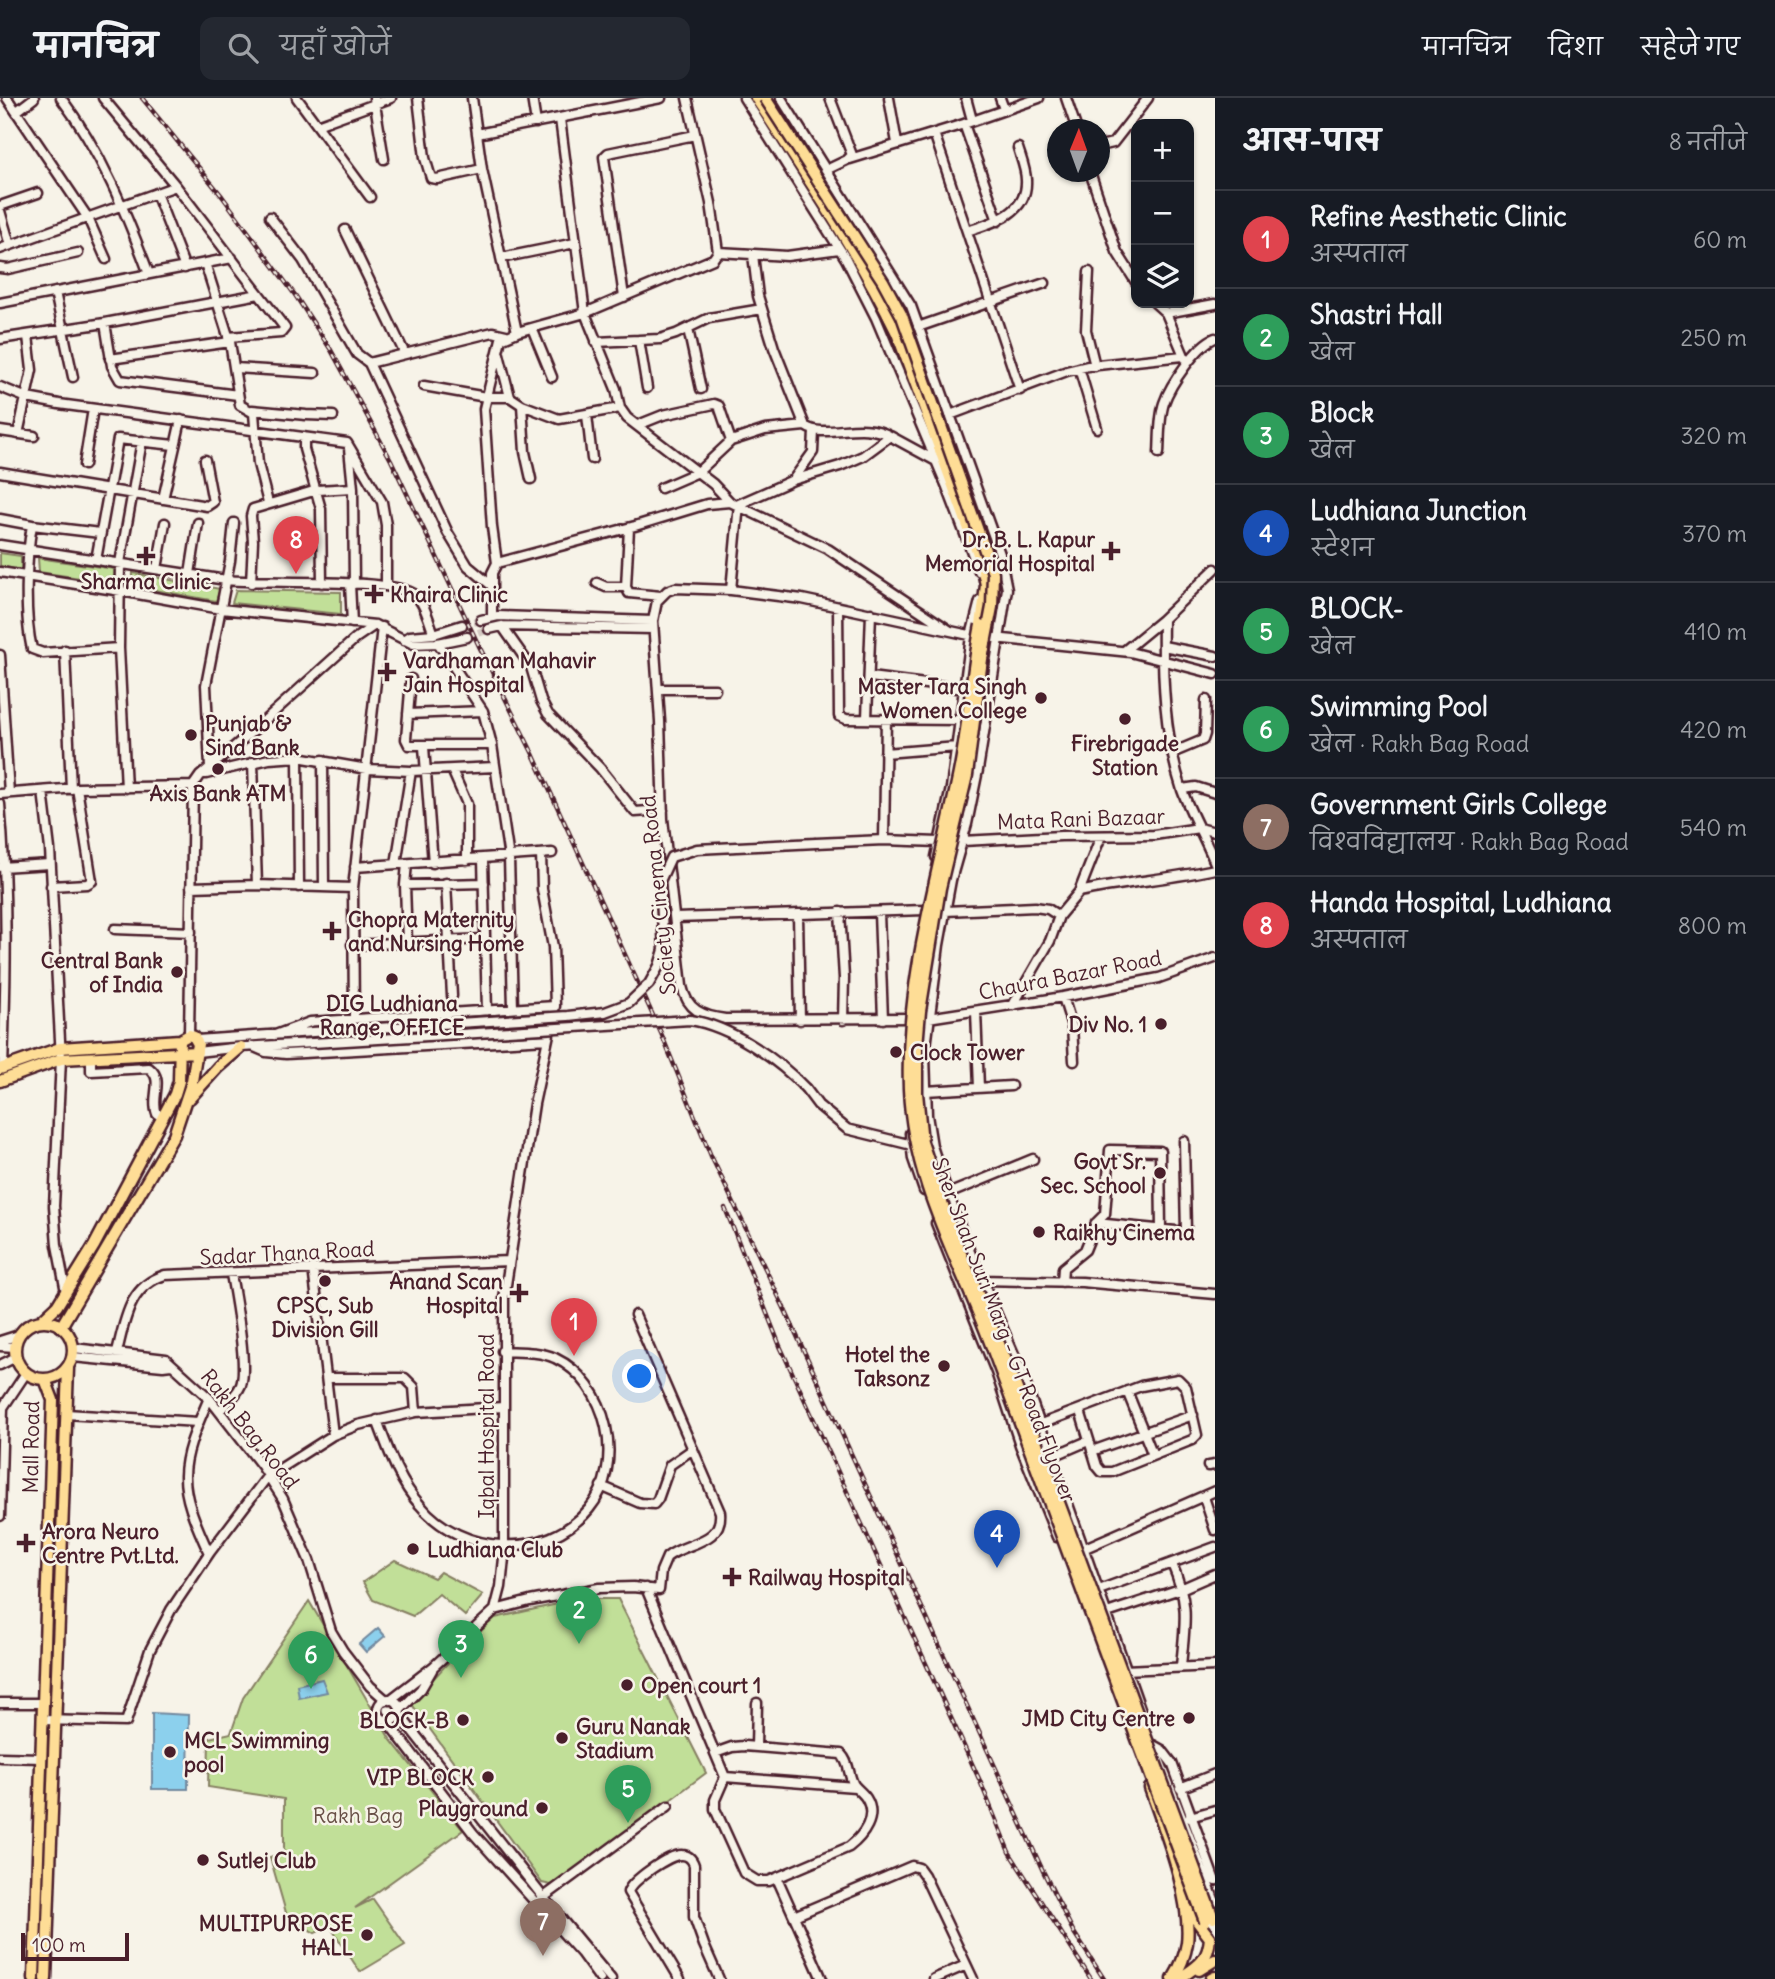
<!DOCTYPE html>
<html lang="hi">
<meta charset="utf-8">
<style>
body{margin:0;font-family:Delius,"Playpen Sans Deva",sans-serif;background:#242831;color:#f1f3f6}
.controls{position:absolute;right:21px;top:21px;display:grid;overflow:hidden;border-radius:14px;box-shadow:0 2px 5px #0004}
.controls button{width:63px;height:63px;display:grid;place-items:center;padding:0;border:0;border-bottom:2px solid #363941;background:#171b24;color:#f1f3f6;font:35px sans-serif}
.compass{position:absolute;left:1047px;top:21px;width:63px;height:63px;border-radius:50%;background:#171b24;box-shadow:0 2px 5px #0004;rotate:1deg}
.scale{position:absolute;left:21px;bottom:18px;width:108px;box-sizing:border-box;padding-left:7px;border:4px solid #4a1f2b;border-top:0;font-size:19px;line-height:24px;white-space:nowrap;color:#4a1f2b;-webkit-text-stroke:5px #f7f3e8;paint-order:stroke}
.you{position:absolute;left:640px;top:1279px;width:24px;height:24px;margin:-18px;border:5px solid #fff;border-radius:50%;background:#1a73e8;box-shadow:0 0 0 10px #1a73e833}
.badge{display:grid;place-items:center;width:46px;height:46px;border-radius:50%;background:#a6949b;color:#fff;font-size:23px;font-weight:700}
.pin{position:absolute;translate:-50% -58px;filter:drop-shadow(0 2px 4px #0008)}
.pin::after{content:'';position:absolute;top:37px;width:24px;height:21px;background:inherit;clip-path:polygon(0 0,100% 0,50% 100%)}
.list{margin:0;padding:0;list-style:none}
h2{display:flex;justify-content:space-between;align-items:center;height:91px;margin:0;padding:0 28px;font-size:30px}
h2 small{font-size:23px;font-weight:400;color:#9ea1a6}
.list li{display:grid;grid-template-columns:46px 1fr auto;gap:21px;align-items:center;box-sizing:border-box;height:98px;padding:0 28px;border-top:2px solid #363941}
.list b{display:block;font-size:26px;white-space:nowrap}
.list p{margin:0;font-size:23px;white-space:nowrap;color:#9ea1a6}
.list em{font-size:23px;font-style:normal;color:#9ea1a6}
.icon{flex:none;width:38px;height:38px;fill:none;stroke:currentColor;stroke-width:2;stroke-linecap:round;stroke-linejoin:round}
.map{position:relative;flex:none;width:1215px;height:1881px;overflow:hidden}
header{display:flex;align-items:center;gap:42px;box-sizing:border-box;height:98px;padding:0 35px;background:#171b24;border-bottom:2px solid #363941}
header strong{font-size:33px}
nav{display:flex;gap:38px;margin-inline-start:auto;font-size:24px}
.search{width:490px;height:63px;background:#242831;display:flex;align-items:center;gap:18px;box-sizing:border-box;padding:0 24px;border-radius:14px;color:#9ea1a6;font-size:26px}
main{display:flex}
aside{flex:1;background:#171b24}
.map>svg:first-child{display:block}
</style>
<header>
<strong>मानचित्र</strong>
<div class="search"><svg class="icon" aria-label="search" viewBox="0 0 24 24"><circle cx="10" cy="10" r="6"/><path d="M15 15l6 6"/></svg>यहाँ खोजें</div>
<nav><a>मानचित्र</a><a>दिशा</a><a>सहेजे गए</a></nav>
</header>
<main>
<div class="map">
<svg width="1215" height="1881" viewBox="0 0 1215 1881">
<rect width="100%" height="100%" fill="#f7f3e8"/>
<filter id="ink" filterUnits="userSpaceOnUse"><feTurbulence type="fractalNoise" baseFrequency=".0143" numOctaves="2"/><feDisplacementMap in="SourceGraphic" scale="14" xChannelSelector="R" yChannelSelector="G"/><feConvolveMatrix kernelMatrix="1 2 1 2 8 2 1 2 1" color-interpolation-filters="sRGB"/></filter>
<g filter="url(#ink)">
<path fill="#c1df98" stroke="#867f62" stroke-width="2" d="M0,455L21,458V472L0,468Z
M38,460L115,471L114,485L39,474Z
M133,475L220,491L216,503L132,488Z
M236,492L341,494V516L232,505Z
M395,1462L434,1480L440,1474L483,1497L465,1518L439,1496L413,1518L373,1502L363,1484Z
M580,1501H618L706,1675L556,1788L542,1785L411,1605L456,1556L495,1520Z
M309,1503L390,1641L463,1732L355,1810L373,1801L405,1847L360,1874L330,1828L315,1835L287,1818L270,1759L284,1755V1701L208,1689L209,1640L231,1635L243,1600Z"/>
<path fill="#8cd0ed" stroke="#72899f" stroke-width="2" d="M378,1530L385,1538L366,1554L359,1546Z
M322,1581L327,1594L299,1600L297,1587Z
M152,1615L189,1617L188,1691H152Z"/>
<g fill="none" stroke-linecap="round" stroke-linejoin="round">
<path stroke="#d4c9c2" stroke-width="8" stroke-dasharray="8 4" stroke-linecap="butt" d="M462,527L481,522
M467,539L489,531"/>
<defs>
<path id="minor" d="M7,0L88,120L106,161
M61,0C101,53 126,115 149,176
M103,0L176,88L285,230L281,235L228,239
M297,0L370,99
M374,0L384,61
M418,0L425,60L431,80L437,81L482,71
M472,0L482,71L517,234
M532,0L536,25
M744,0L846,161L876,220L947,389L979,473
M781,0L911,208L1000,456L1007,491L978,672L967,726L951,782L939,847L925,957L927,1017L932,1048L948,1096L970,1154L1020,1270L1142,1616
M889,0L897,45
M966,0L972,22
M1000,0L1004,11
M1066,0L1077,32
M17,13L34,0
M560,21L585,215L616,291L620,310L627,320L713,386L730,404
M964,26L998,123
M317,27L391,0
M934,35L1020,292
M477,36L661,0
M1100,48L1113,45L1148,0
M850,61L964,26L1039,0
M826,72L847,62L852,57L830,0
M1090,74L1117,154L1136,184
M156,95L185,170
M0,108L38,95
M0,113L10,147
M270,119L303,162L357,256L369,265L448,435L468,468L492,488
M345,132L405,256
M967,133C992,125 1028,116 1026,82C1026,72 1021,60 1018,50
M0,151L176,88
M718,154L787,158L839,151
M753,157L758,198L774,250L805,328C825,342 861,321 890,338
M501,160L575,145
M205,165L230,244L240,307L254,315L258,366L268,405
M0,170L8,171L78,155
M1089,174L1086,232L1095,268
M55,194L73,279
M624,199L604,59L608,55L695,37
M0,205L232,160
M1155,205L1166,215L1185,260
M1166,215L1215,206
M105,225L112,268L120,282L238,297
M918,229L1045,185
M532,230L552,279
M688,231L701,291
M0,241L105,225L259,196
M639,242L647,290
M596,244L660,241L676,236L709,220L762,211
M499,256L510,299
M110,261L230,244
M369,265L493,234L506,237
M235,270L315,275
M1079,270L1097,330
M424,288L486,299H510L522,307L559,321L620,310
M0,289L27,300L59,306L347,345L382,404L386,427V488
M522,307L525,354L531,381
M252,312L306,317L333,318
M587,317L592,361
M950,317L1067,273L1088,268L1183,258
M638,327L663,317L714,306L719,308L731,343
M0,333L34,338
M18,336L32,272L28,238
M304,339V351L321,411L322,485
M349,350L353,390L354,486
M1159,355C1160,340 1159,320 1164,305C1170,287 1197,247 1215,240
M84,367L93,311
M0,374L207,408L213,404L205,362
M793,382L813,354L814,333
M661,390L698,374L731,343L765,332L805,328
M163,401L181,322
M0,421L32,427C26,460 24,518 32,551L43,555L119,550L120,465L142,343
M32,427L100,435
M629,430L626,489L629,495L661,498
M0,447L226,482C262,486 393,479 415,497C425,505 429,524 434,536
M96,462L118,341L174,347
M497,465L492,429L484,311L501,241L517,234L585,215L713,161L718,154L711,105L687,0
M157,471L165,425
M0,474L121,493L221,511L375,527L413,546L438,545L467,539
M190,476L198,425
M251,485L253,443L251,418L253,411L317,392L353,390
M597,485L606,489H626
M350,486L352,525
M731,492L739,406L793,382L840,368L863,358L890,338L936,363
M838,509L839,618L846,621L961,622
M492,518V475L497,465L635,428L707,406L730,404L828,451L949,532
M1163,521C1162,578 1164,637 1182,692C1191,717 1205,740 1215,765
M481,522L498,518L653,523
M502,528L531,569L541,603L548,616L600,670L635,714L663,712
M489,531L502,528L653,531
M994,540L1130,554L1215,576
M404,542L410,538L434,536L462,527
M438,545L483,613L492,647L509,760L513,910
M1163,548L1215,558
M119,550L126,690
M65,552L71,691
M1124,553L1163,521L1215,471
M0,557L9,695
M870,579L965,591
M411,581L406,641L409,647H492
M658,591H715
M408,616L483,613
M867,620L871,515
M424,649L433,765
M885,655L957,649
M1172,655L1203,642L1205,636L1206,602
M298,659L299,789
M323,662L324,789
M253,664L257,787
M210,670L206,587L230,463L234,425
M452,672L467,706V762
M206,676L269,661L298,659L367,671L411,673L495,669
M1182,691L1196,689L1215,695
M43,693L50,751L61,961L54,1108L57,1147L66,1194
M0,696L77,690L193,688
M0,706C8,794 6,881 3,970
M884,742L886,620
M962,743L1061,738L1154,737L1199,730L1215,734
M816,745L884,742L939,744
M936,759L951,690L971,538L980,503
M483,762L487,913
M396,766L411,673
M407,766L405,787L407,844
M1,769L50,766
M355,769L552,755
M446,785L452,898
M405,787L484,785
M51,788L87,786L92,783L77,690
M191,789L257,787L353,790
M1079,794C1124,784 1170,781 1215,771
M945,813L1035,809L1048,811L1059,818
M840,814L844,880L843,922
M879,815L883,921
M798,816L800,922
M675,820L925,812
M115,831L191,834
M352,847L484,841
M1063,899L1072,928L1074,963
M1013,907L1050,843L1059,818L1079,794L1101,738
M976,913L979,990
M915,920L725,921C702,918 687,912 682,888L663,721L660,623L653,523L657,503L667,493L675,490L731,492L802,501L974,538
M928,920L1063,899L1159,880L1215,860
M354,921L353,790L382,529
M189,937L193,688L200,678L255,631L356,540L375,527
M275,937L310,924L555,908
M197,942L313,934
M252,948L266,954L286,956L547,941
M197,954L241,949L313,945
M91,959V973L149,970C165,982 150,999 157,1016L163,1019
M806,991L818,1007L847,1031L916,1048
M925,993L1011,988
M910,1035L913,1061L924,1093
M948,1096L1033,1061
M936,1125L996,1274L1020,1347L1057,1439
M1096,1125L1186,1134L1184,1043
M313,1170L333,1337
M981,1182L1082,1184L1215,1196
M1062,1184L1063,1170L1085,1152L1096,1125L1105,1116L1110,1052L1160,1053L1161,1132
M0,1243L19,1237
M0,1248L15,1249
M74,1250L166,1261L209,1300L262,1368L283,1401L309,1462L331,1533L343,1553L370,1588L386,1602
M117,1254C125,1222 129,1188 165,1177L508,1163
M73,1259L163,1268L171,1267
M0,1267L16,1259
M327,1280H405L414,1289L416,1314
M1127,1293L1153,1357
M209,1300C178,1371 176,1384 209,1455
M219,1313C226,1306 237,1297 241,1287C248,1267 235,1199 231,1176
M0,1314L26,1275
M66,1316L198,1324
M377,1322C388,1351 399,1384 420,1407C461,1457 546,1463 589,1411C626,1366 608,1285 555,1260C539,1253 519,1254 502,1253
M1041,1326L1141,1288L1178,1281L1186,1289L1197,1337L1192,1342L1112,1374H1102L1097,1368L1080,1313
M1092,1353L1193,1317
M1053,1358L1088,1343
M1208,1368L1215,1367
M601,1388L640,1405L654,1406L658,1401L670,1367L693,1351
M1204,1399L1215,1432
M0,1418L3,1310
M1085,1450L1215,1393
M1172,1466C1190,1507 1185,1525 1181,1568
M646,1490L725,1679L855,1689
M1099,1492L1215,1449
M495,1512L501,1489L504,1460V1200L534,1006L555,908L553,849L542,791L541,756
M1107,1515L1183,1490L1215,1476
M1124,1572L1215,1568
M378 1612a11 11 0 1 1 22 0a11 11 0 1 1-22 0Z
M390,1602L433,1569L495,1512L530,1503L599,1490L633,1489L659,1492L661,1473L667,1459C685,1444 723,1446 720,1414L635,1217
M0,1605H42
M400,1612L421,1591L432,1572
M399,1616L543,1799L611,1881
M42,1622L126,1624L150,1552L171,1512L210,1454L267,1379L333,1337L358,1327L416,1314L504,1309
M387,1623L473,1735L581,1855L600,1881
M1153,1647L1162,1652L1172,1665L1215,1783
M756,1649L757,1605
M715,1655L732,1649L744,1648L841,1656C850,1665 848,1677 854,1687C858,1692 863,1695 866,1700C878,1719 863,1738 849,1749L769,1783H757L744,1775L715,1711V1702L725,1679
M0,1659L42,1660
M1159,1661L1215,1804
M1180,1690L1215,1676
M1190,1719L1215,1712
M777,1780L794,1818
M540,1802L668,1708
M680,1881L628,1794C631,1783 669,1756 682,1757C688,1757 692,1761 694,1767V1819L704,1847L719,1881
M822,1881L794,1818L912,1768L919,1770L924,1777L973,1881
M934,1881L966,1867"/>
<path id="major" d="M756,0C806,77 857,153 897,235L981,464L986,487L981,527
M0,971L60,950L180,942L189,937L194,939L198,946L192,983L174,1037L62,1227
M0,983L61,961L197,954
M190,1000L218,969L241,949
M42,1222L57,1208L94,1148L175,996L179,983L180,942
M15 1252a29 29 0 1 1 58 0a29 29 0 1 1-58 0Z
M1150,1690C1165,1733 1192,1800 1187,1845C1185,1858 1180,1870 1173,1881
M1199,1872L1215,1862
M34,1881L53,1302L45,1281
M46,1881L68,1270
M1179,1881C1197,1868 1208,1864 1210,1840L1187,1810
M1211,1881L1215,1879"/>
</defs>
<use href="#minor" stroke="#4a1f2b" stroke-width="13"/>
<use href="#major" stroke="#4a1f2b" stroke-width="15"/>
<use href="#minor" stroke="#f7f3e8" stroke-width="8"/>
<use href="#major" stroke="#fedd96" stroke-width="10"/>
<defs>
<path id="rail" d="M142,0L222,98L295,197L331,252L391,362L479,548L533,656L661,935L711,1058L786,1214L1043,1773L1073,1833L1104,1881
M725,1110L780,1248L980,1683L1009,1754L1091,1881"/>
</defs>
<use href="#rail" stroke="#4a1f2b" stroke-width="4.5"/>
<use href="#rail" stroke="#f7f3e8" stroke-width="2" stroke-dasharray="5" stroke-linecap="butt"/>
<defs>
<path id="minor-bridge" d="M313,934L568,918L605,914L629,905L649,886L659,868L664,852L660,783L671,759L697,751L816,745
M313,945L690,922C730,928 778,961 806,991"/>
<path id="major-bridge" d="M765,0L883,183L902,218L993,475L992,509L982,561L967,677L940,790L920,913L917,948V995L922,1044L953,1137L1008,1267L1213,1820
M981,527C971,576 969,626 959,675C938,779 905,884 909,991C913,1088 962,1166 994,1255C1064,1444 1134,1634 1205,1823"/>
</defs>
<use href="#minor-bridge" stroke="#4a1f2b" stroke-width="13" stroke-linecap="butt"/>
<use href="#major-bridge" stroke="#4a1f2b" stroke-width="15" stroke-linecap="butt"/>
<use href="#minor-bridge" stroke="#f7f3e8" stroke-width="8"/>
<use href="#major-bridge" stroke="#fedd96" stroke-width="10"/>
</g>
</g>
<g fill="#4a1f2b" stroke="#f7f3e8" stroke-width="2.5">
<path d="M1107.5 442.5h7v7h7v7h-7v7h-7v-7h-7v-7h7z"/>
<path d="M142.5 447.5h7v7h7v7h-7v7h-7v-7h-7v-7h7z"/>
<path d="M370.5 485.5h7v7h7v7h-7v7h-7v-7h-7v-7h7z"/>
<path d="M383.5 563.5h7v7h7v7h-7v7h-7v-7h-7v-7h7z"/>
<circle cx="1041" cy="600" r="7"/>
<circle cx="1125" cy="621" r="7"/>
<circle cx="191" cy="637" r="7"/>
<circle cx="218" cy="671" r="7"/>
<path d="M328.5 822.5h7v7h7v7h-7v7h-7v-7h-7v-7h7z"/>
<circle cx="177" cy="874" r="7"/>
<circle cx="392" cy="881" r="7"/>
<circle cx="1161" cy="926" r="7"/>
<circle cx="896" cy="954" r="7"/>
<circle cx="1160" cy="1075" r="7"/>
<circle cx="1039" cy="1134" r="7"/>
<circle cx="325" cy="1183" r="7"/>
<path d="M515.5 1184.5h7v7h7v7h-7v7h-7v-7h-7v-7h7z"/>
<circle cx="944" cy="1268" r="7"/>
<path d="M22.5 1434.5h7v7h7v7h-7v7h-7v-7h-7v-7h7z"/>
<circle cx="413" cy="1451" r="7"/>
<path d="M728.5 1468.5h7v7h7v7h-7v7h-7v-7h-7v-7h7z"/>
<circle cx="627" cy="1587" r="7"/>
<circle cx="1189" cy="1620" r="7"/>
<circle cx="463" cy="1622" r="7"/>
<circle cx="562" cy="1640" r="7"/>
<circle cx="170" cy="1654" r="7"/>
<circle cx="488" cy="1679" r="7"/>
<circle cx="542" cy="1710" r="7"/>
<circle cx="203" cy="1762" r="7"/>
<circle cx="367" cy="1837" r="7"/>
</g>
<g text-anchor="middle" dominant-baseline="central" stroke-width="5" stroke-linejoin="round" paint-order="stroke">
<g font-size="21" font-weight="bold" fill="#4a1f2b" stroke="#f7f3e8" text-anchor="start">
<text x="1095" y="441" text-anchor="end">Dr. B. L. Kapur<tspan x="1095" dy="24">Memorial Hospital</tspan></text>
<text x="146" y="483" text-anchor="middle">Sharma Clinic</text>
<text x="390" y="496">Khaira Clinic</text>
<text x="403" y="562">Vardhaman Mahavir<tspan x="403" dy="24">Jain Hospital</tspan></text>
<text x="1027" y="588" text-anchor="end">Master Tara Singh<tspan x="1027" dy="24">Women College</tspan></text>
<text x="205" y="625">Punjab &amp;<tspan x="205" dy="24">Sind Bank</tspan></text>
<text x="1125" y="645" text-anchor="middle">Firebrigade<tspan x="1125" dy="24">Station</tspan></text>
<text x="218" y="695" text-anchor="middle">Axis Bank ATM</text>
<text x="348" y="821">Chopra Maternity<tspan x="348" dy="24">and Nursing Home</tspan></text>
<text x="163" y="862" text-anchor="end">Central Bank<tspan x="163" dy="24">of India</tspan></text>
<text x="392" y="905" text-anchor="middle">DIG Ludhiana<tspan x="392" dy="24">Range, OFFICE</tspan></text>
<text x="1147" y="926" text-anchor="end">Div No. 1</text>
<text x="910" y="954">Clock Tower</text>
<text x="1146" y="1063" text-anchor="end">Govt Sr.<tspan x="1146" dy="24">Sec. School</tspan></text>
<text x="1053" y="1134">Raikhy Cinema</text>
<text x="503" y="1183" text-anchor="end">Anand Scan<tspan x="503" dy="24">Hospital</tspan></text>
<text x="325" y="1207" text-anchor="middle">CPSC, Sub<tspan x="325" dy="24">Division Gill</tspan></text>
<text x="930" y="1256" text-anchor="end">Hotel the<tspan x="930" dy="24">Taksonz</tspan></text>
<text x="42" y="1433">Arora Neuro<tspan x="42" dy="24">Centre Pvt.Ltd.</tspan></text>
<text x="427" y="1451">Ludhiana Club</text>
<text x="748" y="1479">Railway Hospital</text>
<text x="641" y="1587">Open court 1</text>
<text x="1175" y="1620" text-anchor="end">JMD City Centre</text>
<text x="449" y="1622" text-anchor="end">BLOCK-B</text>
<text x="576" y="1628">Guru Nanak<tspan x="576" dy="24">Stadium</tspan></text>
<text x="184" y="1642">MCL Swimming<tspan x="184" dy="24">pool</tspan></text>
<text x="474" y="1679" text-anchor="end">VIP BLOCK</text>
<text x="528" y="1710" text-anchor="end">Playground</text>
<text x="217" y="1762">Sutlej Club</text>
<text x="353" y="1825" text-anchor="end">MULTIPURPOSE<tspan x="353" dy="24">HALL</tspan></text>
</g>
<g font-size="21" fill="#4a1f2b" stroke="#f7f3e8">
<text transform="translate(1081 721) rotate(-2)">Mata Rani Bazaar</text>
<text transform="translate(658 797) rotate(-96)">Society Cinema Road</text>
<text transform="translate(1070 877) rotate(-11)">Chaura Bazar Road</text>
<text transform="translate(287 1155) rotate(-3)">Sadar Thana Road</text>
<text transform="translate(1004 1232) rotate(69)">Sher Shah Suri Marg - GT Road Flyover</text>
<text transform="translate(486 1328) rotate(-90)">Iqbal Hospital Road</text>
<text transform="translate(250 1331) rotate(52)">Rakh Bag Road</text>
<text transform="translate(31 1349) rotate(-89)">Mall Road</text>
</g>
<g font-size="21" fill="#684f46" stroke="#f7f3e8">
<text x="358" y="1717">Rakh Bag</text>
</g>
</g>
</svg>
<div class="controls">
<button>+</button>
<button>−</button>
<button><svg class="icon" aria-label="layers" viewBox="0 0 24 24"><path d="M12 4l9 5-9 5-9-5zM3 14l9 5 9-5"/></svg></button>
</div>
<svg class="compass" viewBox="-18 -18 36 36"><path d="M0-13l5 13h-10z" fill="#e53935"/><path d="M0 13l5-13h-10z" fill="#9ea1a6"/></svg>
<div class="scale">100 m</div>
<div class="you"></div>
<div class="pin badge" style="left:574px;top:1258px;background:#e0444e">1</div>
<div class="pin badge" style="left:579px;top:1546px;background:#2e9e5b">2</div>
<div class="pin badge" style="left:461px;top:1580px;background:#2e9e5b">3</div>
<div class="pin badge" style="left:997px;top:1470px;background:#1a4fb4">4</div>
<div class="pin badge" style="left:628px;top:1725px;background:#2e9e5b">5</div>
<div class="pin badge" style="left:311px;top:1591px;background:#2e9e5b">6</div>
<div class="pin badge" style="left:543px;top:1858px;background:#8d6e63">7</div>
<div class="pin badge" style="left:296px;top:476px;background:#e0444e">8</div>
</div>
<aside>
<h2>आस-पास<small>8 नतीजे</small></h2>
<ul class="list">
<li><span class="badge" style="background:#e0444e">1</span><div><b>Refine Aesthetic Clinic</b><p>अस्पताल</p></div><em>60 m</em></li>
<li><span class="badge" style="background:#2e9e5b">2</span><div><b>Shastri Hall</b><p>खेल</p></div><em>250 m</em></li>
<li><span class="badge" style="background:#2e9e5b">3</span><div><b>Block</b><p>खेल</p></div><em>320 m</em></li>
<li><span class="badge" style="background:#1a4fb4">4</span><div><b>Ludhiana Junction</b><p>स्टेशन</p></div><em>370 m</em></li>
<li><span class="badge" style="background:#2e9e5b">5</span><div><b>BLOCK-</b><p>खेल</p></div><em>410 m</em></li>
<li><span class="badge" style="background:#2e9e5b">6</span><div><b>Swimming Pool</b><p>खेल · Rakh Bag Road</p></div><em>420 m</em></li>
<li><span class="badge" style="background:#8d6e63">7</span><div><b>Government Girls College</b><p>विश्वविद्यालय · Rakh Bag Road</p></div><em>540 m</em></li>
<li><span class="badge" style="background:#e0444e">8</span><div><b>Handa Hospital, Ludhiana</b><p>अस्पताल</p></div><em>800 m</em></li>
</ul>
</aside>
</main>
